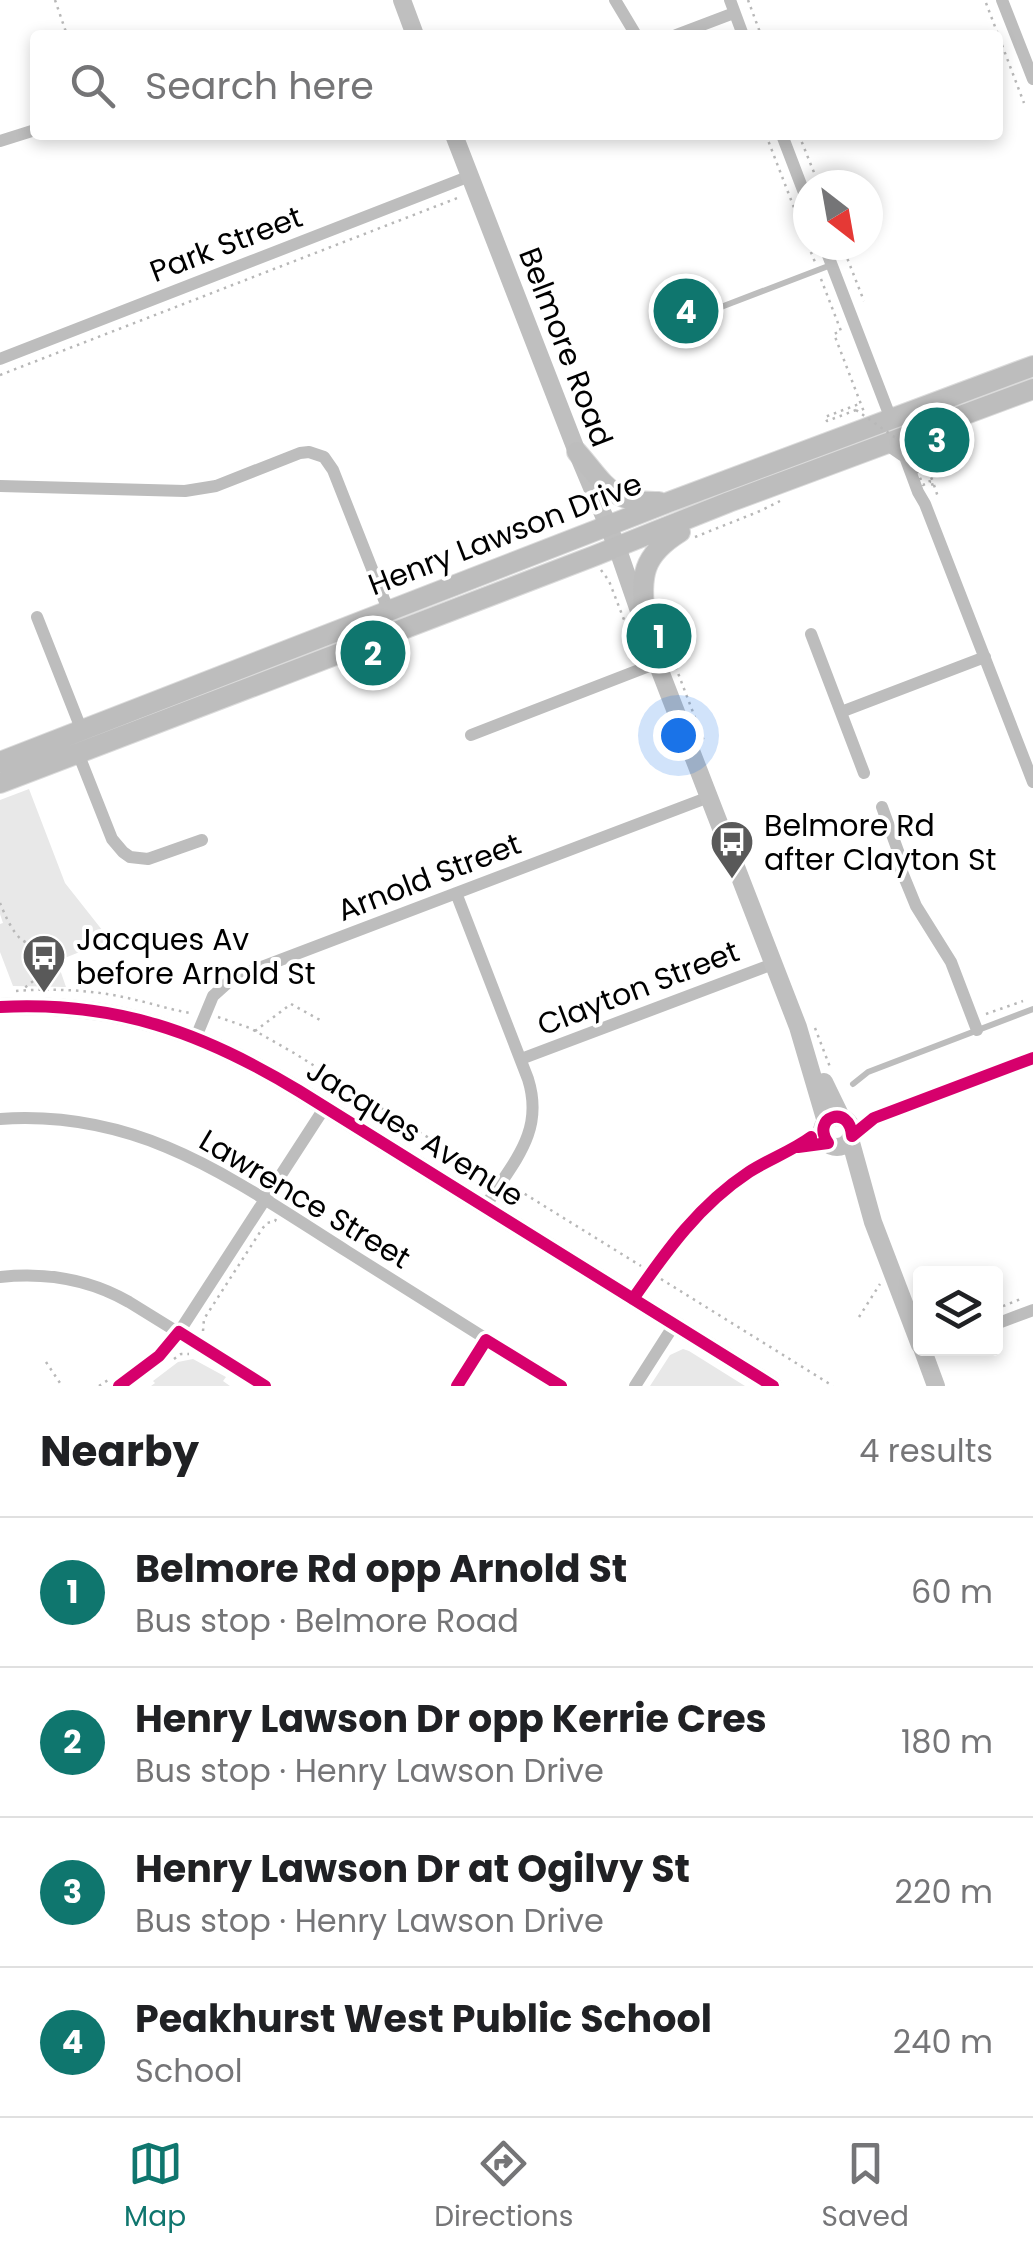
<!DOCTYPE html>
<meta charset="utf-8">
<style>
body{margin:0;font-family:Poppins,sans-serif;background:#f2f2f2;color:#202124}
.controls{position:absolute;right:30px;bottom:30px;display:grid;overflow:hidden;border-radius:10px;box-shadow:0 5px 15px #0003}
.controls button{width:90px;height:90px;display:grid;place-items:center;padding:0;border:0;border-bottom:2px solid #e0e0e0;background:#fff;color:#202124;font:50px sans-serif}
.compass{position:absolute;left:793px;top:170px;width:90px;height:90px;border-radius:50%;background:#fff;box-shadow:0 5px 15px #0003;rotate:149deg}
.you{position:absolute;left:678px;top:735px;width:35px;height:35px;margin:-25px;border:8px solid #fff;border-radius:50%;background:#1a73e8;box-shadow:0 0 0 15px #1a73e833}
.badge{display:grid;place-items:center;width:65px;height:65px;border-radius:50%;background:#0f766e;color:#fff;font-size:32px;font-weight:700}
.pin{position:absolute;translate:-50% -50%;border:5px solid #fff;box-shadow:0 2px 10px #0006}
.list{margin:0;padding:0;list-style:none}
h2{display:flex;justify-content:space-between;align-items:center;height:130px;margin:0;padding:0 40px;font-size:42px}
h2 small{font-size:32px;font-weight:400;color:#757577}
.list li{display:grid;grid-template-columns:65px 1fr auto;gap:30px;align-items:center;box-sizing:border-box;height:150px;padding:0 40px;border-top:2px solid #e0e0e0}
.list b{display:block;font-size:38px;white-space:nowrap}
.list p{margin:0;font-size:32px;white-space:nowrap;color:#757577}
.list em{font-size:32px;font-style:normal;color:#757577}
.icon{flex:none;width:55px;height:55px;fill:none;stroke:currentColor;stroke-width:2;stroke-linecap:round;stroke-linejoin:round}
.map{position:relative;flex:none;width:1033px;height:1386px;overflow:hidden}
.search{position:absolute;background:#fff;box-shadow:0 5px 15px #0003;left:30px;right:30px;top:30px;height:110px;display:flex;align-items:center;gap:25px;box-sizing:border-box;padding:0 35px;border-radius:10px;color:#757577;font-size:38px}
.sheet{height:730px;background:#fff}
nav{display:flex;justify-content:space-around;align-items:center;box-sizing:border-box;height:140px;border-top:2px solid #e0e0e0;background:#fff;font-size:28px;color:#757577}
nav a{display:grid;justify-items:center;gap:5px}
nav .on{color:#0f766e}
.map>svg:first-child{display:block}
</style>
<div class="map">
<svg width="1033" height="1386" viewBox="0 0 1033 1386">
<rect width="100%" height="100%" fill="#fff"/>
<path fill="#e8e8e8" d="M29,789L65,883L110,940L57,961L66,987L13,986L0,952V924L3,923L0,914V800Z
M683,1349L689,1351L745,1386H650L670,1355Z
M193,1359L226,1377L223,1381L230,1386H151L155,1383L153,1381L178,1362Z"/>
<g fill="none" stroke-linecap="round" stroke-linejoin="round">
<defs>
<path id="primary" d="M577,452C606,485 610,503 659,502
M645,630C643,582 635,560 680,532
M0,762L669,502L1033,366
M0,783L594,556L729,502L1033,389"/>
</defs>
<use href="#primary" stroke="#dbdbdb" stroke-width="22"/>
<path stroke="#b8b8b8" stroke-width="2.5" stroke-dasharray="2.5 5" stroke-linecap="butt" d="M55,0L67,35
M748,0L761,35
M986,3L1024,103
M766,135L808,244
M799,135L819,185
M808,245L815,262
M842,245L864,301
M821,279L841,331L834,334L864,412
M0,375L460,197
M856,410L827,421L825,417L859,404
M921,460L923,459L934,484L927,486
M934,485L938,497
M695,537L760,511L780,501
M601,570L609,581L628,630
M631,638L639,658
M673,660L704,741
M0,903C5,915 12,932 22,940C32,947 44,946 52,955V966L22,990
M16,991C56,988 97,990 136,1000C154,1004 172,1010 190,1013
M986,1014L1023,1001
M218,1017L250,1028L294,1053L491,1177
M815,1028L830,1067
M255,1031L291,1004L320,1020
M512,1186L641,1266
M661,1279L833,1386
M996,1309L1023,1298
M859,1317L880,1284
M203,1331L204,1319L262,1229L267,1223L275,1221L276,1219
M174,1359L181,1354H189
M46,1362L62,1386
M99,1386L108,1380"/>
<path stroke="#bdbdbd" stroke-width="6" d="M721,307L831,265
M853,1084L868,1072L1033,1009"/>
<path stroke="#bdbdbd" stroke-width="12" d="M615,0L636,35
M730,0L743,35
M1002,0L1033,79
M676,35L734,13
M782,135L808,203
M0,141L35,130
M824,245L891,419
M0,359L470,176
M886,444L905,457L918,492L925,504L1033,782
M0,486L185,491L216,486L300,453L309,452L324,457L333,470L389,612
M37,617L82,731
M811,634L864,773
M841,712L985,657
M471,735L657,663
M78,753L112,839L123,852L130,857L148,859L202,840
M882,807L902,862L900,867L916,906L951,962L977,1030
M456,893L528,1079C545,1133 512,1163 485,1207
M196,1037L213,996L233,978L709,797
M521,1059L773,964
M0,1119C142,1109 235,1181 348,1252C419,1297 490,1342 561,1386
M852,1136L874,1118L1033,1058
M805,1145L828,1143
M0,1277C46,1272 89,1279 129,1302L265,1386
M633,1299C666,1250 699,1205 749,1172C773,1156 802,1148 823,1128
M996,1324L1033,1310
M119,1386L159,1356L179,1332L325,1107
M457,1386L486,1340
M635,1386L674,1325"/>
<path stroke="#bfbfbf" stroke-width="18" d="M402,0L415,35
M454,135L577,452L617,547L657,663L798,1027L826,1122
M0,1007C115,1001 202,1032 299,1091L773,1386
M824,1082L841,1117
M822 1132a15 15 0 1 1 30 0a15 15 0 1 1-30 0Z
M850,1139L873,1222L920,1345
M922,1348L936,1386"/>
<use href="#primary" stroke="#bdbdbd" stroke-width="20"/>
<path stroke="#b8b8b8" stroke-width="2.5" stroke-dasharray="2.5 5" stroke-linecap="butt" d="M856,410L920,455L930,482L923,485L914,463L919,460"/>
<defs>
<path id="cycleway" d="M0,1007C115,1001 202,1032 299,1091L773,1386
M798,1147L828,1143C810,1117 850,1103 852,1136L874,1118L1033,1058
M633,1299C667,1250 699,1205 749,1172C769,1159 792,1151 811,1137
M119,1386L159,1356L179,1332L265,1386
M457,1386L486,1340L561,1386"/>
</defs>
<use href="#cycleway" stroke="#fff" stroke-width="19"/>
<use href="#cycleway" stroke="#d6006c" stroke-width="12"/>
</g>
<defs>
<symbol id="bus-pin" viewBox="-11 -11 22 30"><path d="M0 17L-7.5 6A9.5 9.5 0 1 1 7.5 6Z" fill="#595959" stroke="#fff"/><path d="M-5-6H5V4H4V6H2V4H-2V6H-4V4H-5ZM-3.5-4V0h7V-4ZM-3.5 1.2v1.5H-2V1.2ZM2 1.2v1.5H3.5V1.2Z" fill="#fff"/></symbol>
</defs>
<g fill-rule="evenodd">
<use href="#bus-pin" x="707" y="817" width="50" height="68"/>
<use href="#bus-pin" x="19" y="931" width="50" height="68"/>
</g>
<g text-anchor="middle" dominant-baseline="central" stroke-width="8" stroke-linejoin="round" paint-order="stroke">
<g font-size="30" fill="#000" stroke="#fff">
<text transform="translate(226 244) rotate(-21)">Park Street</text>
<text transform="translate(566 347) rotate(69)">Belmore Road</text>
<text transform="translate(505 534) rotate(-21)">Henry Lawson Drive</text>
<text transform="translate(429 877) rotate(-21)">Arnold Street</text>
<text transform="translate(638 988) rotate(-21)">Clayton Street</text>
<text transform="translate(415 1133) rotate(32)">Jacques Avenue</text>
<text transform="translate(305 1199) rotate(31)">Lawrence Street</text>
</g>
<g font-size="30" fill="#000" stroke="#fff" text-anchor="start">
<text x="764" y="825">Belmore Rd<tspan x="764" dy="34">after Clayton St</tspan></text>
<text x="76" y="939">Jacques Av<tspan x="76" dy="34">before Arnold St</tspan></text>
</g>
</g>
</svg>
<div class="controls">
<button><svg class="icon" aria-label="layers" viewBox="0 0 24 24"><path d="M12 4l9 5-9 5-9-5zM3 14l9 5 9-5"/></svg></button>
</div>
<svg class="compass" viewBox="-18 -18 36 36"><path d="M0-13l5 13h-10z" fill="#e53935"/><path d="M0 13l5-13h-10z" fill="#757577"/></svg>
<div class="you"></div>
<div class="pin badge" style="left:659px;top:636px">1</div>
<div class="pin badge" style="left:373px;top:653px">2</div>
<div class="pin badge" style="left:937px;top:440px">3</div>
<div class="pin badge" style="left:686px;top:311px">4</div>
<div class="search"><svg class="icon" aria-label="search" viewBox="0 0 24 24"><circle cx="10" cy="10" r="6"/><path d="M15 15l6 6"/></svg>Search here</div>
</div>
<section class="sheet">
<h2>Nearby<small>4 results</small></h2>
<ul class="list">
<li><span class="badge">1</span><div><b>Belmore Rd opp Arnold St</b><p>Bus stop · Belmore Road</p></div><em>60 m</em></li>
<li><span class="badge">2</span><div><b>Henry Lawson Dr opp Kerrie Cres</b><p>Bus stop · Henry Lawson Drive</p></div><em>180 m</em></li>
<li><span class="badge">3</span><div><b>Henry Lawson Dr at Ogilvy St</b><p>Bus stop · Henry Lawson Drive</p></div><em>220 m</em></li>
<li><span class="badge">4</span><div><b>Peakhurst West Public School</b><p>School</p></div><em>240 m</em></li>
</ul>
</section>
<nav>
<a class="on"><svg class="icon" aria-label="map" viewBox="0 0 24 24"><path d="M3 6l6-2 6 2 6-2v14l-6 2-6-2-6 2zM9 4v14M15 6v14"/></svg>Map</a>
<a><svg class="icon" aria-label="directions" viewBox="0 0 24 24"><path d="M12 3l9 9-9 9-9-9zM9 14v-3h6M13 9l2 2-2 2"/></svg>Directions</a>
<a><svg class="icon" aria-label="saved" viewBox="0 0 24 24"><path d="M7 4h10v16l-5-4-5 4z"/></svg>Saved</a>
</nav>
